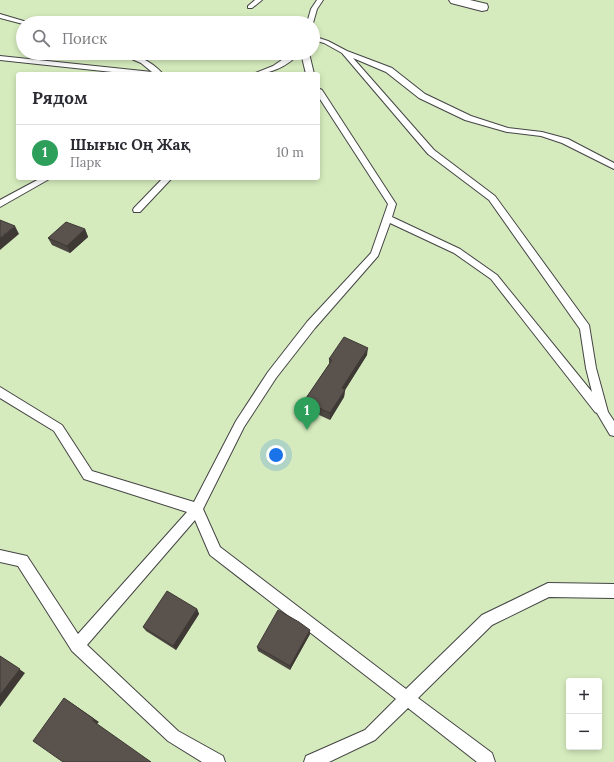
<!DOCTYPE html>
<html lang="ru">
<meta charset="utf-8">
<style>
body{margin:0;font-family:Lora,serif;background:#f2f2f3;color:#2b2b33}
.controls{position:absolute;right:12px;bottom:12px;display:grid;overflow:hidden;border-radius:4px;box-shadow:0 2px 6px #0003}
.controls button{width:36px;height:36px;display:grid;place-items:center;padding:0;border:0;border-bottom:1px solid #e1e1e2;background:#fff;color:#2b2b33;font:20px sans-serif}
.you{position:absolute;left:276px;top:455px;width:14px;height:14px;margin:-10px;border:3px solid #fff;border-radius:50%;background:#1a73e8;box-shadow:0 0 0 6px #1a73e833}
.badge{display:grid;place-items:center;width:26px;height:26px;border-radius:50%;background:#c4262e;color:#fff;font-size:13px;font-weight:700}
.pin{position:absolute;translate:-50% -33px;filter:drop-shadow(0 1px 2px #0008)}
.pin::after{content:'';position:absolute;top:21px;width:14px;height:12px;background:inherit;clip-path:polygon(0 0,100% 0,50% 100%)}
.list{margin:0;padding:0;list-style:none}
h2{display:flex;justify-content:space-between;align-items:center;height:52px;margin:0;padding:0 16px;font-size:17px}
h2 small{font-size:13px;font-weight:400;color:#7c7c81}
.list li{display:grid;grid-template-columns:26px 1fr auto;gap:12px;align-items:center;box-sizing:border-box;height:56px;padding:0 16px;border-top:1px solid #e1e1e2}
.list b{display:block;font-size:15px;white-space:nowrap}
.list p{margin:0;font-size:13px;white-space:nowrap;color:#7c7c81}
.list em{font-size:13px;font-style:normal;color:#7c7c81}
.icon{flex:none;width:22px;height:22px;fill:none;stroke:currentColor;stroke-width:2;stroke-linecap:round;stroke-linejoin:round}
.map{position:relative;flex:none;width:614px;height:762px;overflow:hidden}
.search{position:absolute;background:#fff;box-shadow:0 2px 6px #0003;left:16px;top:16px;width:304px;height:44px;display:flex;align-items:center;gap:10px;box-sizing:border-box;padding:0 14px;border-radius:22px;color:#7c7c81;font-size:15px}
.panel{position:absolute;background:#fff;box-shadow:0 2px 6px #0003;left:16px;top:72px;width:304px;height:108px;border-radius:4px}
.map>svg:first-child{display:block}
</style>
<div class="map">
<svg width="614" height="762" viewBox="0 0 614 762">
<rect width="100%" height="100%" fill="#fffdf5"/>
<path fill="#d5ebbd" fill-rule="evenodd" d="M0,0H614V762H0ZM23,23H313V53H23ZM18,74H318V178H18ZM569,681H599V747H569Z"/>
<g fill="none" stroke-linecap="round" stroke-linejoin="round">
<defs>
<path id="lane" d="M255,0H262L252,8H248V6Z
M317,0H323L317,9L313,23H307L311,9Z
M0,14L27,22L28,23H23V24L0,18Z
M313,36L328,41L347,51L392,68L425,94L471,116L508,128L542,132L568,139L614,163V169L562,143L541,136L507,132L465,120L419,98L386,72L353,58L434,150L495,196L589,325L596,368L608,412L614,421V436L610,435L597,413L595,412L491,279L454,253L390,223L378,256L315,328L276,378L244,427L203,509L220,547L406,689L482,615L548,583L614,584V598L549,597L492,625L418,698L492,753L495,762H477L408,708L375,740L329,762H304L306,756L365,730L396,699L210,555L195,520L87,645L178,731L223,756L225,762H202L168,741L72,651L18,566L0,562V550L27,556L78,634L187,512L84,479L54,431L0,398V387L62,425L92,471L194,502L236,421L268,372L307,322L371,253L388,204L318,96V88L322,90L396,204L392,217L460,249L497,275L592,392L586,368L580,329L489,200L428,154L342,53L324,43L313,40Z
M118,53C136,53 151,61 163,74H131L0,60V56L152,72L141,63Z
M292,53H300C287,66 272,74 253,74L273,66Z
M301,53H309L314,74H306Z
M41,178H51L0,207V200Z
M163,178H172L140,212H134L133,210L134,208Z"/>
<path id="street" d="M449,0H470L487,4L488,7L487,10L482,11L451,3Z"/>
</defs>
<use href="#lane" stroke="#444" stroke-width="2"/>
<use href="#street" stroke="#444" stroke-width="2"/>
<use href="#lane" fill="#fff" fill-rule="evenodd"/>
<use href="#street" fill="#fff" fill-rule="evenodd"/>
</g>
<path fill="#4d4742" d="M85,229L88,237L70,253L52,245L48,238Z
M367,355L345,390L344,397L330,420L304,408V401L329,364V359Z
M197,609L199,614L176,650L146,631L143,627Z
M310,634L290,670L258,651L257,647Z"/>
<path fill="#3f3936" d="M15,226L19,234L0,250V238Z
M85,229L88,237L70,253L67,246Z
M368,348L367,355L345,390L344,397L330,420V413L342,388Z
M197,609L199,614L176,650L173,646Z
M310,630V634L290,670V666Z
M0,656L25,673L0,707Z
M64,698L99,722L97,724L93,721Z"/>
<path fill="#5a524d" stroke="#3f3936" d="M0,220L15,226L0,238Z
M66,222L85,229L67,246L48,238Z
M344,337L368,348L342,388L345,390L330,413L304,401L332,360L329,359Z
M167,591L197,609L173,646L143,627Z
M278,610L299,622L310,630L290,666L257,647Z
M0,656L20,669L0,695Z
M64,698L94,719L93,721L151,762H63L33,741Z"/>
</svg>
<div class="controls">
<button>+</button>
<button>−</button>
</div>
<div class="you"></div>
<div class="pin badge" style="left:307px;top:430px;background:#2e9e5b">1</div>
<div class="search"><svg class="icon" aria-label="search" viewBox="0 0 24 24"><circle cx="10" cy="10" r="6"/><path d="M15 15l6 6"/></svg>Поиск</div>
<section class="panel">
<h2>Рядом<small></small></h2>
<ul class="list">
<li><span class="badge" style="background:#2e9e5b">1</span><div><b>Шығыс Оң Жақ</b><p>Парк</p></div><em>10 m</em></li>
</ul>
</section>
</div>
